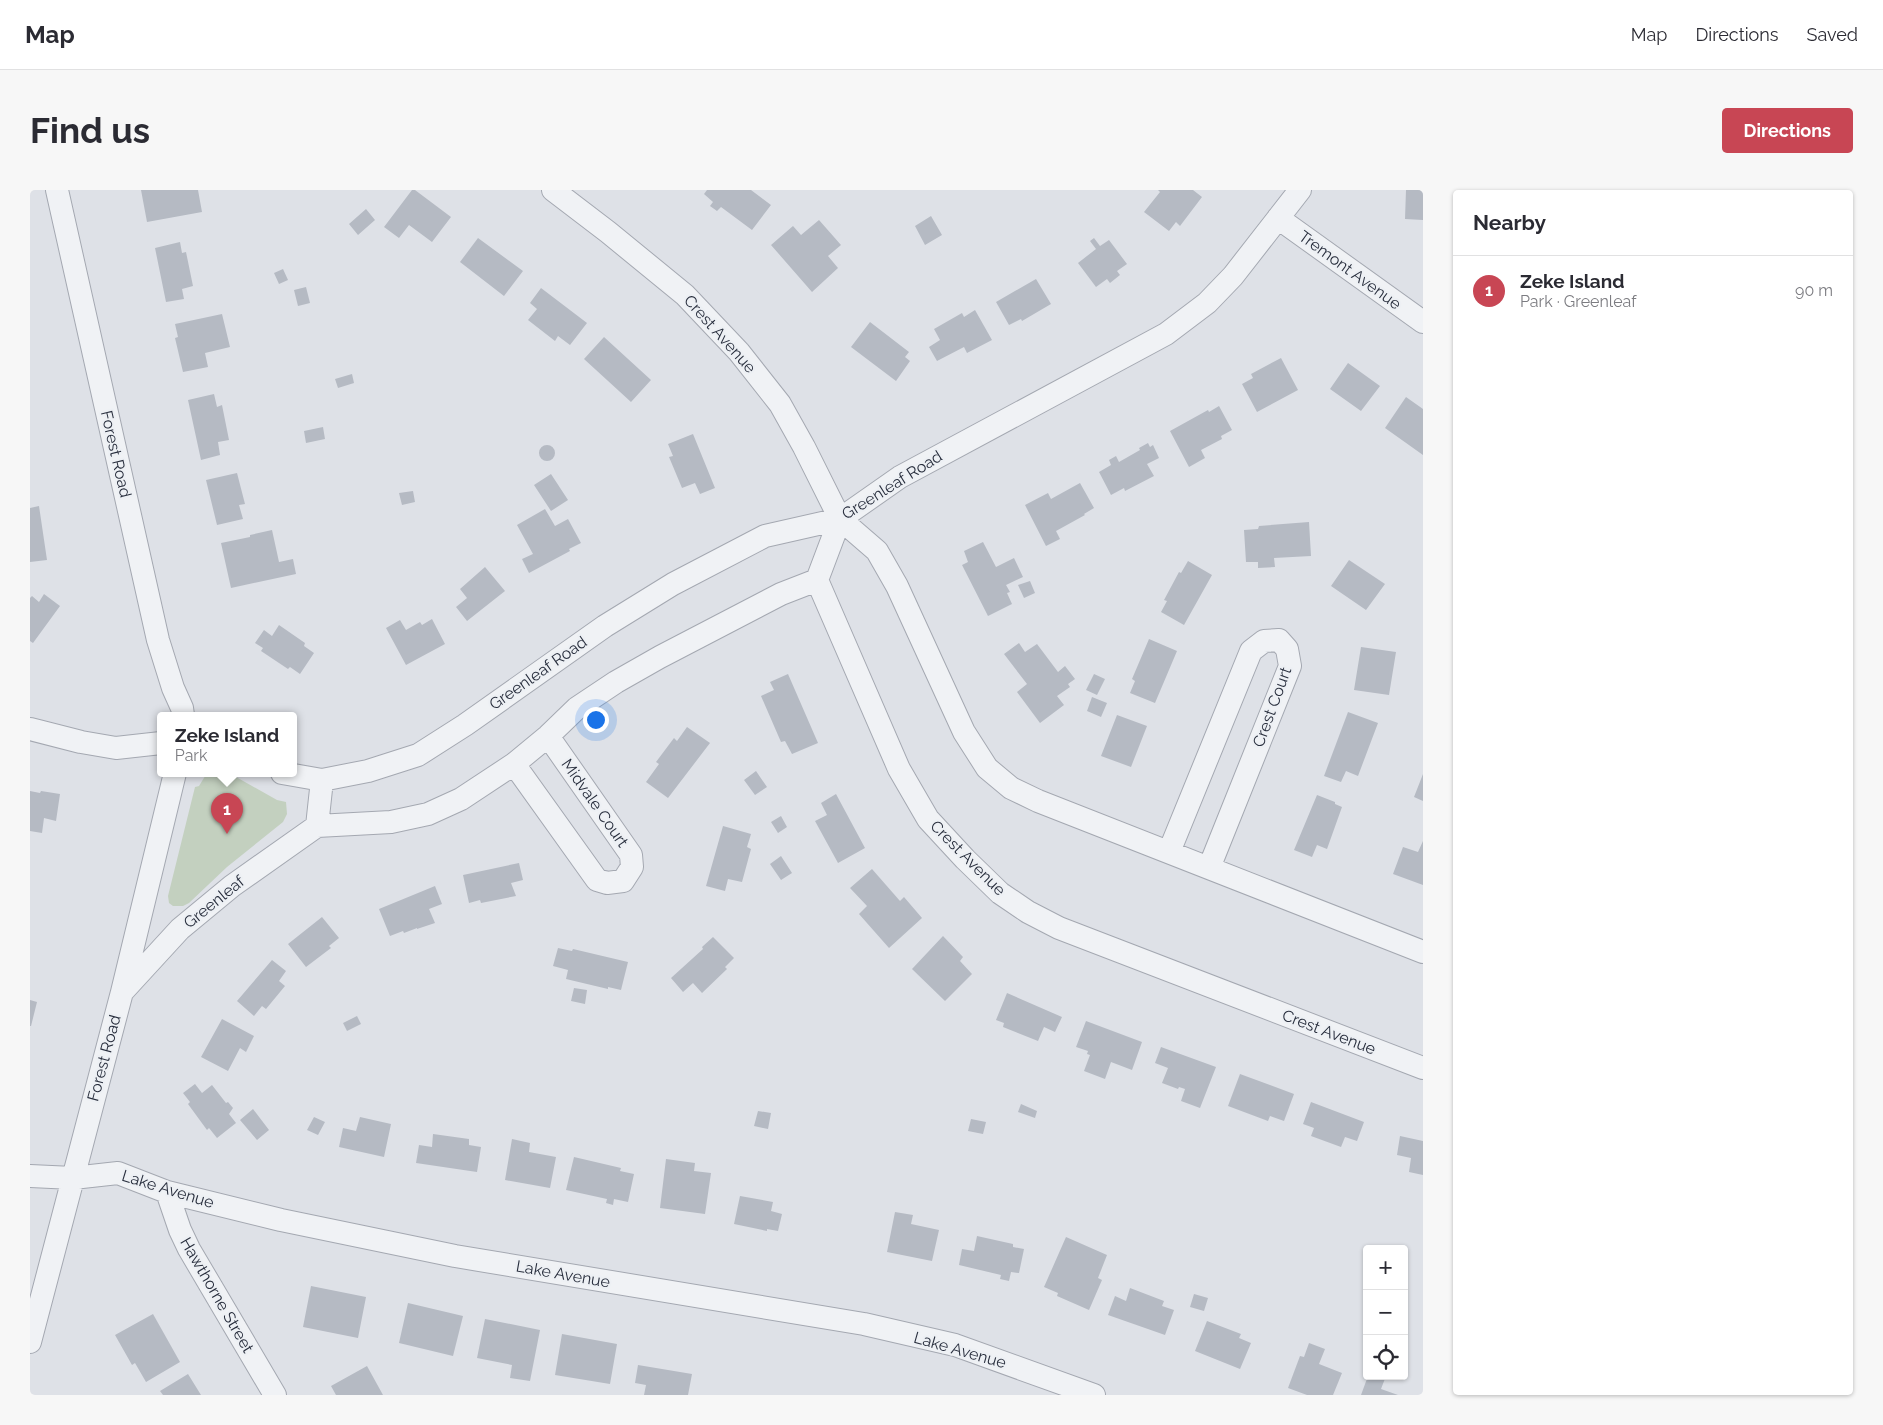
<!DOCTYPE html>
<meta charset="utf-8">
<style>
body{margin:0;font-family:Raleway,sans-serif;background:#f7f7f7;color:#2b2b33}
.controls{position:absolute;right:15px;bottom:15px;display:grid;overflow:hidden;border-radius:5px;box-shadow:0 1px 4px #0004}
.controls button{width:45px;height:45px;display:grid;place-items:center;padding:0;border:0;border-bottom:1px solid #e1e1e2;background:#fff;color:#2b2b33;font:25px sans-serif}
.you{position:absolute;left:565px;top:529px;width:18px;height:18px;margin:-12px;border:4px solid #fff;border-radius:50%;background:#1a73e8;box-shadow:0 0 0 8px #1a73e833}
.badge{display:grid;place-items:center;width:32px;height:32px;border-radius:50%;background:#c84654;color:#fff;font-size:16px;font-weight:700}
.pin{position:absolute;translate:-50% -41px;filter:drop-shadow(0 1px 2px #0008)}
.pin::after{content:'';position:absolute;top:26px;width:18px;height:15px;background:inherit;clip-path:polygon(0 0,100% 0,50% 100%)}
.popup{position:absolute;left:127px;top:522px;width:140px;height:65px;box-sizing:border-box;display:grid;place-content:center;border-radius:5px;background:#fff;filter:drop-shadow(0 1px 4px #0005);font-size:16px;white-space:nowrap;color:#7c7c81}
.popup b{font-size:19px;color:#2b2b33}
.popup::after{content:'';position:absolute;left:50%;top:100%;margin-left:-10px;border:10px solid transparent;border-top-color:#fff}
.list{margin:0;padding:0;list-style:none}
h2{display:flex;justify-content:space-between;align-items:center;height:65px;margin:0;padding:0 20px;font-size:21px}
h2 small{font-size:16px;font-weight:400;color:#7c7c81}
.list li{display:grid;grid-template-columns:32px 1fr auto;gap:15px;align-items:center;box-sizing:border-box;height:70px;padding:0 20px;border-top:1px solid #e1e1e2}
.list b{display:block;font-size:19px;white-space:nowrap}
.list p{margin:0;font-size:16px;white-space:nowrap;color:#7c7c81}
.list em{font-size:16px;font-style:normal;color:#7c7c81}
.icon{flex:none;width:28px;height:28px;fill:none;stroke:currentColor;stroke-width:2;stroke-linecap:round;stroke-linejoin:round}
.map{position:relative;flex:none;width:1393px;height:1205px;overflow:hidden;border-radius:5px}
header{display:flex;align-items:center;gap:30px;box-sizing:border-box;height:70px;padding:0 25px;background:#fff;border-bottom:1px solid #e1e1e2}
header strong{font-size:24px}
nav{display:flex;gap:28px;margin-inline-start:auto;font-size:18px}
.intro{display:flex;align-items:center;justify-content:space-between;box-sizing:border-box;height:120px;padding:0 30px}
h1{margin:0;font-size:35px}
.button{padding:12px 22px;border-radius:5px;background:#c84654;color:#fff;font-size:18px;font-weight:700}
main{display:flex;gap:30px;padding:0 30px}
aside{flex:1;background:#fff;border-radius:5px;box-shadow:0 1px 4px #0004}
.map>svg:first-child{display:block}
</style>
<header>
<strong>Map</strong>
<nav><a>Map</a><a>Directions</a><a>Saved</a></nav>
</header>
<div class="intro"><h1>Find us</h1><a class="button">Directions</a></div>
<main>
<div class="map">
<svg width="1393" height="1205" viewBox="0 0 1393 1205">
<rect width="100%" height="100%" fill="#dee1e7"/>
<path fill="#c3d0bf" d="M177,583H199L247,610L256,612L257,624L253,632L197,677L159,713L153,716H143L139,713L138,706L165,597L169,596Z"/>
<path fill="#b5bac3" d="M111,0H168L172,22L117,32Z
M382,0H385L421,27L402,52L379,35L369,48L354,37Z
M677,0H721L741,15L722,40L691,17L687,21L680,16L683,12L674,4Z
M1128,0H1163L1172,7L1150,36L1146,32L1139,41L1114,22L1130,2Z
M1376,0H1393V30L1375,29Z
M336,19L345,30L328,45L319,34Z
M901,26L912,45L895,55L885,36Z
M789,30L811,55L798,66L808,78L782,102L741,55L763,36L771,45Z
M448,48L493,81L474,106L430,72Z
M1064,48L1070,56L1079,50L1097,74L1087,81L1090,85L1080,93L1077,89L1066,97L1048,73L1066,59L1060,51Z
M150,52L152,63L156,62L163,96L152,99L154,109L136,112L125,58Z
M253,79L258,90L249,94L244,83Z
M1006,89L1021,114L992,131L991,129L979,135L966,112Z
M276,97L280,113L268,116L264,100Z
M511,98L557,133L540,155L528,146L525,151L498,130L507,119L500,113Z
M945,120L962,150L937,163L934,157L907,171L899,157L910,150L904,139L932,123L934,127Z
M192,124L200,157L175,163L178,177L153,182L145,148L148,147L145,134Z
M840,132L879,162L875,167L880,171L866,191L821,157Z
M574,147L621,190L601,212L554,169Z
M1251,168L1268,200L1227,222L1212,194L1223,188L1221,184Z
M1318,173L1350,196L1331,221L1300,199Z
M322,184L324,193L308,198L305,189Z
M184,204L187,217L192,215L199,250L188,252L190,265L171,270L158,210Z
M1376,207L1393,219V265L1355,238Z
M1189,216L1202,240L1191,246L1192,249L1171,260L1175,268L1159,277L1140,241L1178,220L1179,222Z
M293,237L295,249L276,253L274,241Z
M663,244L685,298L670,304L665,293L652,298L639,267L643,266L638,254Z
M1118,253L1120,257L1123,255L1129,268L1117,274L1124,286L1095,301L1094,298L1081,305L1069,282L1081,275L1079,270L1086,266L1089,272L1110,260L1109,258Z
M509 263a8 8 0 1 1 16 0a8 8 0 1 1-16 0Z
M207,283L215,314L209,315L213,329L187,335L176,290Z
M521,284L538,310L521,321L504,295Z
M1050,293L1064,318L1054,324L1055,325L1026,341L1030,349L1016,356L995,315L1018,303L1021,309Z
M383,301L385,312L372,315L369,303Z
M9,316L17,370L0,372V318Z
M515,319L525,336L538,329L551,353L539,359L540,361L499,383L492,369L503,364L487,335Z
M1279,332L1281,366L1244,368L1245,377L1228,378V372H1216L1214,340L1228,339L1229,336Z
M242,340L249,372L263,369L266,384L201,398L191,353L220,347V345Z
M953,352L966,377L984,368L993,387L976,395L980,402L977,403L982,414L958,426L932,375L938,372L934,361Z
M1319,370L1355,394L1336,420L1301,396Z
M1158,371L1182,385L1154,435L1131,422L1137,411L1134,410L1149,382L1151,383Z
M455,377L475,401L437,431L426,417L437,408L430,399Z
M1000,391L1005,403L994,408L988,395Z
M14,404L30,416L3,453L0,451V408L2,406L9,412Z
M402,429L415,454L376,475L356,438L370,430L376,440L390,432L392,435Z
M249,435L275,453L274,456L284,463L270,484L260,477L258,479L231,461L233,458L225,453L234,440L242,446Z
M1119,449L1147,461L1125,513L1100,503L1105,491L1102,489Z
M989,453L995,462L1007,454L1028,482L1035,476L1045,489L1038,494L1040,497L1027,506L1034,515L1010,533L987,502L997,494L974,464Z
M1331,457L1366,462L1359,505L1324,500Z
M758,484L788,553L762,564L755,551L751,552L731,506L744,500L740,492Z
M1064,484L1075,489L1067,505L1056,500Z
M1062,507L1077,513L1071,527L1057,521Z
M1318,522L1348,533L1328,586L1316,581L1311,592L1294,586Z
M1087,525L1117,536L1101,577L1071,566Z
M657,537L680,553L638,608L616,592L629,574L626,572L644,548L647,551Z
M726,581L737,597L725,605L714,590Z
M1393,584V611L1384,607Z
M0,601L10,603L11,601L30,604L26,631L14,628L12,643L0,641Z
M806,604L835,658L808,673L785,631L797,625L791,613Z
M1287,605L1305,612V614L1312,617L1297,659L1287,655L1282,667L1264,660Z
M751,626L757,637L748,643L741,632Z
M693,636L721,644L717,657L721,659L712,692L698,689L695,701L676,696Z
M1393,651V695L1363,684L1373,657L1388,662Z
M751,666L762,683L751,690L740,674Z
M489,673L493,690L481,693L486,706L451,713L450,710L439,713L433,685Z
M842,679L870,711L874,707L892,728L859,758L829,724L837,716L820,698Z
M405,696L412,714L399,719L405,733L387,739V738L374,743L373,741L360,746L349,719Z
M292,727L309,748L299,756L301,758L276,777L258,754Z
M913,746L933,767L930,771L942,784L915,811L882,779Z
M683,747L704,768L695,777L697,779L672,803L663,793L653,802L641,788L673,759L672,757Z
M528,758L542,761L543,759L598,772L591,800L578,797V799L536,789L538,780L523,776Z
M242,770L256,781L249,791L255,796L236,819L232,816L224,826L207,811Z
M544,798L557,800L555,814L541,811Z
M977,803L1032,827L1025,842L1014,837L1008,851L973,837L974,833L966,830Z
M0,810L7,812L1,836H0Z
M327,826L331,834L317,841L313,833Z
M192,829L224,846L216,862L210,858L198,881L171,867Z
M1056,831L1112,852L1102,880L1081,872L1075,889L1054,881L1060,865L1057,864L1058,861L1046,857Z
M1131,857L1186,877L1170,918L1151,911L1155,899L1149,897L1148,899L1132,893L1138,878L1125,873Z
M1210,884L1264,904L1254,931L1240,926L1238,931L1198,916Z
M165,894L172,903L182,895L196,913L198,912L203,918L199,924L206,933L187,948L179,938L177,940L158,914L160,912L153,903Z
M1281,912L1334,932L1327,951L1315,947L1311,957L1281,946L1284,938L1273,934Z
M991,914L1007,921L1005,928L988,922Z
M223,919L239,940L227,950L210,930Z
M728,921L741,923L738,939L724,936Z
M284,927L295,932L288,945L277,940Z
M330,927L361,934L354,967L309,957L313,938L326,941Z
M941,929L956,932L953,944L938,941Z
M403,944L439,949V955L451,957L447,982L386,973L389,955L402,957Z
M1370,946L1393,951V985L1379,982L1381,968L1367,965Z
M482,949L500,953L499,962L526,967L520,998L475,990Z
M544,967L591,978L590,981L604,984L598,1012L584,1009L583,1015L576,1013L577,1009L536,1000Z
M636,969L665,973L664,981L681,983L675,1024L630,1018Z
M710,1006L743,1012L741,1021L752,1024L748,1041L737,1039V1041L704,1034Z
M865,1022L883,1025L881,1034L909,1040L902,1071L857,1062Z
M947,1046L983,1054V1057L994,1059L989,1083L981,1082L979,1091L970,1089L971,1085L929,1075L932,1059L944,1061Z
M1036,1047L1077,1065L1068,1088L1072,1090L1059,1120L1027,1106L1028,1103L1014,1097Z
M281,1096L336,1107L328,1148L273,1137Z
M1100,1098L1134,1111L1132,1116L1144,1120L1135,1145L1078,1125L1085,1106L1096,1111Z
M1164,1104L1178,1108L1174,1121L1160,1117Z
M378,1113L433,1126L423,1166L369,1153Z
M123,1124L150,1172L116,1192L105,1173L102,1175L85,1145Z
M455,1129L510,1140L500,1191L480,1188L482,1175L447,1168Z
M1177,1131L1211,1144L1209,1148L1221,1153L1210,1179L1165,1161Z
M532,1144L587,1154L580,1194L525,1185Z
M1279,1153L1295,1159L1289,1174L1312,1183L1303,1205H1277L1258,1198L1270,1166L1274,1167Z
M608,1175L662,1184L658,1205H614L616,1195L605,1193Z
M337,1176L353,1205H306L301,1196Z
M158,1184L171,1205H133L130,1201Z
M1338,1186H1356L1351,1199L1368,1205H1331Z"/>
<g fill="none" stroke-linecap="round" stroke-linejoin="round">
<defs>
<path id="street" d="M27,0L128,450L143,498L152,518L153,525
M523,0L578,42L655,105L709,162L750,214L774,257L810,329L847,361L867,396L934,542L957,578L981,598L1008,611L1393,762
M1248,28L1393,132
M810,329L787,390L869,579L898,629L935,669L970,703L998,722L1029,738L1393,878
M0,539L51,552L86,558L131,553
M484,574L567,690L577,693L593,691L602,677L601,665L518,546
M252,583L292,590L338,581L388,565L435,535L575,436L643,394L735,346L810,329L870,287L1136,144L1177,113L1203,86L1270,0
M287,636L361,632L398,624L431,609L484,574L518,546L547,518L586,492L630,467L751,404L787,390
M287,636L292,590
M1139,662L1221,461L1234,451L1249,450L1257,459L1260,476L1179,678
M94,800L150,739L202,696L287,636
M0,986L43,988L88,983L137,1002L251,1030L425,1066L834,1134L925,1155L1064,1205
M137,1002L150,1040L159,1059L245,1205
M0,1152L92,802L145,583"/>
</defs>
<use href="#street" stroke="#a4a8b1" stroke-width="24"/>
<use href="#street" stroke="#f0f2f5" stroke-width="22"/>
</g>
<g text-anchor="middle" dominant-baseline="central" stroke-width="4.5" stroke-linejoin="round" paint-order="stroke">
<g font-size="16" fill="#282e3d" stroke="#edf0f4">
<text transform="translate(1320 80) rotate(36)">Tremont Avenue</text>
<text transform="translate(690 144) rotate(48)">Crest Avenue</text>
<text transform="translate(86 264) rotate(77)">Forest Road</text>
<text transform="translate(862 295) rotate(-32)">Greenleaf Road</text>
<text transform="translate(508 483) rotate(-35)">Greenleaf Road</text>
<text transform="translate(1242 517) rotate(-70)">Crest Court</text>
<text transform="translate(565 613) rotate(55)">Midvale Court</text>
<text transform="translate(938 668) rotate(45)">Crest Avenue</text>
<text transform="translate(184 712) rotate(-39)">Greenleaf</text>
<text transform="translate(1299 842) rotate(21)">Crest Avenue</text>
<text transform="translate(74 868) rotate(-75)">Forest Road</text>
<text transform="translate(138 999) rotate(17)">Lake Avenue</text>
<text transform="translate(533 1084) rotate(10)">Lake Avenue</text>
<text transform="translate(187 1105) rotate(60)">Hawthorne Street</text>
<text transform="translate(930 1160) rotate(16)">Lake Avenue</text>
</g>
</g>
</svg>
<div class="controls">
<button>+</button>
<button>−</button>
<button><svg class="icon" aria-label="locate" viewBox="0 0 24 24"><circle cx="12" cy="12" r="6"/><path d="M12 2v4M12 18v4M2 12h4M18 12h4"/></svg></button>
</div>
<div class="you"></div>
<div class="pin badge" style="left:197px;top:644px">1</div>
<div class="popup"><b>Zeke Island</b>Park</div>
</div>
<aside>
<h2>Nearby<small></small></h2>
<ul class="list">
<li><span class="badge">1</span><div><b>Zeke Island</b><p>Park · Greenleaf</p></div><em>90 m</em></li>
</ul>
</aside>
</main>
